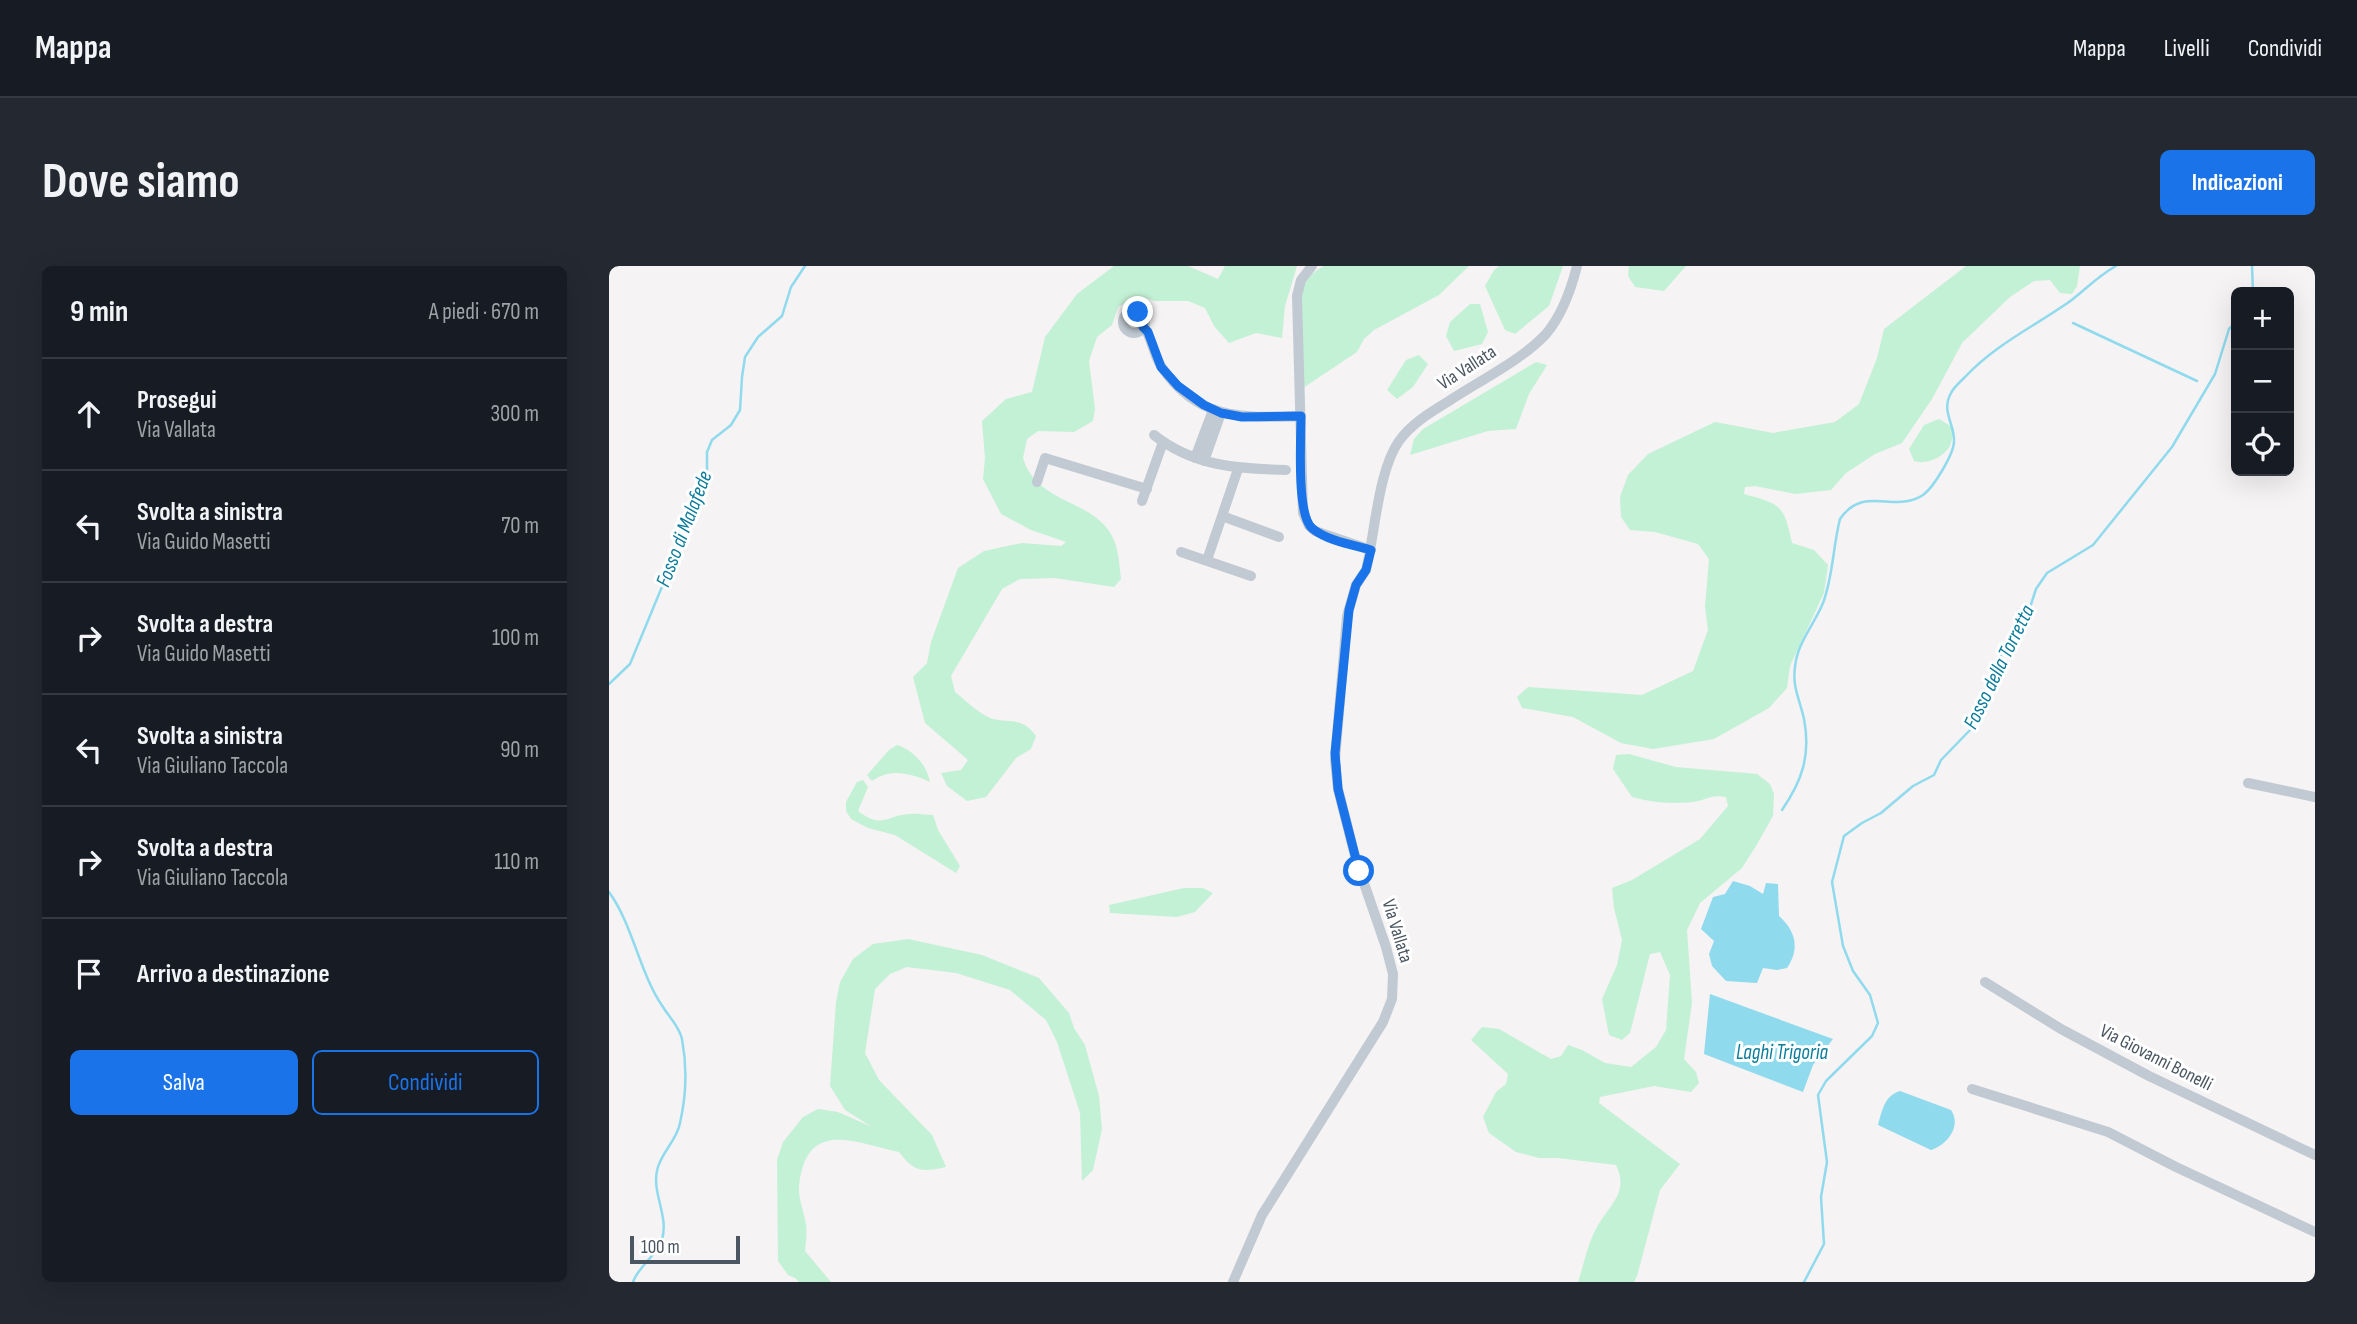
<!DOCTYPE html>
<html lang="it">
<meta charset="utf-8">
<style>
body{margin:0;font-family:"Sofia Sans Condensed",sans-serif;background:#242831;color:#f1f3f6}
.controls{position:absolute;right:21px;top:21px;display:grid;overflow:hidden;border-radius:10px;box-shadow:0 7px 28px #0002}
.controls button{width:63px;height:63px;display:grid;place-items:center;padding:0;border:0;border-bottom:2px solid #363941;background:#171b24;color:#f1f3f6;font:35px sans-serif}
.scale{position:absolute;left:21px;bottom:18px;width:110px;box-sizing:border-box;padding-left:7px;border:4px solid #4a5661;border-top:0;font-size:19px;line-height:24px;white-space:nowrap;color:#4a5661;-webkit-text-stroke:5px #fff;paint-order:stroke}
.stop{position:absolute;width:21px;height:21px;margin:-16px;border:5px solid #1a73e8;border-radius:50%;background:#fff}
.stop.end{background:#1a73e8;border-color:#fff;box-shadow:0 2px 7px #0008}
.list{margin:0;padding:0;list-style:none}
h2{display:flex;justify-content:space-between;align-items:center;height:91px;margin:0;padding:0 28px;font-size:30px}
h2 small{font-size:23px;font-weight:400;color:#9ea1a6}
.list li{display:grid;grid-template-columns:46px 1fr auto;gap:21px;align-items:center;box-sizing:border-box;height:112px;padding:0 28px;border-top:2px solid #363941}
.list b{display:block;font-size:26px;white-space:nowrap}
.list p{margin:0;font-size:23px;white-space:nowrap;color:#9ea1a6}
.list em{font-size:23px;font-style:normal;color:#9ea1a6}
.actions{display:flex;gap:14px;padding:21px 28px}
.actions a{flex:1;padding:16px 0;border:2px solid #1a73e8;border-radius:10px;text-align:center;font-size:24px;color:#1a73e8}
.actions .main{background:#1a73e8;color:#fff}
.icon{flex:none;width:38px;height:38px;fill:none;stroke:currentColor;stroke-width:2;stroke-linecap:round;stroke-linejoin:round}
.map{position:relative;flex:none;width:1706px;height:1016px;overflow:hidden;border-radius:10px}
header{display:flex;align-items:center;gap:42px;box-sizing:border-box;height:98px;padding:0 35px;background:#171b24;border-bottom:2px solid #363941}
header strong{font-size:33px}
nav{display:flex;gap:38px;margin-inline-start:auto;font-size:24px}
.intro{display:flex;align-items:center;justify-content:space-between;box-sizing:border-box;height:168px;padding:0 42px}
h1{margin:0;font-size:49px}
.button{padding:18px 32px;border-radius:10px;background:#1a73e8;color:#fff;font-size:24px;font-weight:700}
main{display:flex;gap:42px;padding:0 42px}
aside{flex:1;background:#171b24;border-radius:10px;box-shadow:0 7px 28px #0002}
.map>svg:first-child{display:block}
</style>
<header>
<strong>Mappa</strong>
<nav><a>Mappa</a><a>Livelli</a><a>Condividi</a></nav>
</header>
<div class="intro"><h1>Dove siamo</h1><a class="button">Indicazioni</a></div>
<main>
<aside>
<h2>9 min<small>A piedi · 670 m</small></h2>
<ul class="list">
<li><svg class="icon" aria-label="ahead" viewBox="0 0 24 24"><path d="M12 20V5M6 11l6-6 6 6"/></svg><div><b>Prosegui</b><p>Via Vallata</p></div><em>300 m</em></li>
<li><svg class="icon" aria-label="left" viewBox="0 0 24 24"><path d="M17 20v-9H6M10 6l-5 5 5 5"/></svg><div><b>Svolta a sinistra</b><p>Via Guido Masetti</p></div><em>70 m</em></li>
<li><svg class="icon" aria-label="right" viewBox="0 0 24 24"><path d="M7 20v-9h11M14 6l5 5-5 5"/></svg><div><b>Svolta a destra</b><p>Via Guido Masetti</p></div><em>100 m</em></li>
<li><svg class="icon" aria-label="left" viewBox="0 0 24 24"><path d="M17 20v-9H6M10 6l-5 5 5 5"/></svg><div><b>Svolta a sinistra</b><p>Via Giuliano Taccola</p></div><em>90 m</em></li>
<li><svg class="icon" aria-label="right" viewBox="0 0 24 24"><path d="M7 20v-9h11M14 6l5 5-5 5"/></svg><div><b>Svolta a destra</b><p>Via Giuliano Taccola</p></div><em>110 m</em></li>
<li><svg class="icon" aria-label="arrive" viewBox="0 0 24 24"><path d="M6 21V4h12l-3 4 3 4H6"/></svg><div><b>Arrivo a destinazione</b></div></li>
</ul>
<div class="actions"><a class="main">Salva</a><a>Condividi</a></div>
</aside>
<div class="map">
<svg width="1706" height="1016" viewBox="0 0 1706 1016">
<rect width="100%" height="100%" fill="#f5f3f3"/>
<path fill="#c3f1d5" d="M505,0H579L609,13L616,0H688L676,40L673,72L647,67L620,77L605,60L596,42L579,35H546L529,30L509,41L503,59L488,71L480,95L486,143L484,155L465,166L429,165L418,173L414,192C427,236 478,233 500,265C510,279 510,297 512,313L505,321L446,312L411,313L393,323L342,410L346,426C356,434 366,444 377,450C394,460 411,447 427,470L422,483L407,492L377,531L358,535L338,520L332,507L352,504L359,494L316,457L304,411L318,397L322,376L349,302L375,285L413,277L452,280L457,276L422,264L392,248L374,213L376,192L373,155L397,133L423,126L436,71L468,28Z
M715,0H860L830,29L765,64L755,73L748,86L694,122L693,25C695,14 705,5 715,0Z
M890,0H954L940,40L906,68L896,64L876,20L885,4Z
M1020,0H1077L1055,25L1026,21L1019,10Z
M1357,0H1471L1468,20L1463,28L1451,27L1441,14L1425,15L1401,31L1353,77L1323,133L1293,177L1266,188L1237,207L1222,224L1186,228L1146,220L1136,221L1135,228C1172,238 1175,239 1183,277L1205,284L1219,299L1215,327L1181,400L1178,422L1160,442L1105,473L1044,483L1012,477L964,451L913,442L908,431L919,421L1033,429L1084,405L1099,364L1096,341L1100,293L1089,278L1046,266L1021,264L1012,251L1011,231L1019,209L1039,188L1106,156L1164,167L1226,156L1250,138L1268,92L1275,63Z
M861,38H871L879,66L873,78L845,85L837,70L841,56Z
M810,89L819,98L804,121L788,133L778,124L797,94Z
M927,96L938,99L920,128L907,163L879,165L801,189L805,173L814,163Z
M1330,153L1345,162C1344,167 1343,175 1341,180C1334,192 1317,199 1305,195L1300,183L1315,159Z
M288,479C304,484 318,499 321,516C300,507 282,502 263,515L258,509L280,484Z
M1020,488L1067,501L1148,508L1161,518L1165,528L1164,550L1147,580L1133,602L1091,637L1078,664L1083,737L1075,793L1087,806L1090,817L1082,826L1045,820L991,831L990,837L1071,898L1051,924L1028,1010L1025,1016H969C975,999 978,979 987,963C999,940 1021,927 1007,899L949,892H930L907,886L880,867L874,851L887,826L897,818L899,808L862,774L873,761L890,763L942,793L952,790L959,779L973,784L996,797L1022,801L1047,781L1057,764L1061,709L1051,686L1041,688L1021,767L1013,774L1000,769L993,733L1008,699L1013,674L1005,642L1003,622L1023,614L1091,573L1119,540L1117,531C1101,528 1098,534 1084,536C1059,538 1047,537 1023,531L1004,503L1007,489Z
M254,514L259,521L249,545C274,564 277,549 301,548C309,547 317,549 324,549L329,564L351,600L347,607L286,569L259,562L242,553L237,545V536L248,516Z
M575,622H594L604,627L586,646L568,651L501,647L500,639Z
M299,673L373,689L430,712L460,747L465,762L476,779L490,830L493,863L484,904L473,915L471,847L448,776L437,754L401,724L347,707L298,701L281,708L266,723L256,787L270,814L323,869L337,901C313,906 306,907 290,886C245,876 197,852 190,920C189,932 195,946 197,958C198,967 197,976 196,985L222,1016H190L186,1012L179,1009L169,995L168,894L174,876L194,851L209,843L229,846L263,861L236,844L221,820L227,736L231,716L244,693L264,678Z"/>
<path fill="#90daee" d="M1124,615L1141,620L1154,628L1157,617L1169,618L1170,650C1187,665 1191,683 1178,702L1168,704L1154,702L1148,717L1117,715L1103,700L1100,688L1105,675L1092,663L1104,631L1116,628Z
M1101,728L1224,773L1204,799L1194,826L1095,788Z
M1291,825L1342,844C1353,860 1338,879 1322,884L1269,859C1273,845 1275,830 1291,825Z"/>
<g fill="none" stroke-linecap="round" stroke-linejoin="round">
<path stroke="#90daee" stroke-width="2.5" d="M1643,0L1644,26
M1464,57L1588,115
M0,418L21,398L98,212V186L103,174L122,159L131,144L133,111L136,91L149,71L173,50L182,21L196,0
M1173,544C1193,515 1202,489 1195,453C1191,434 1183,421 1186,401C1188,377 1205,359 1214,337C1224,311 1224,280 1231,253C1255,218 1285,248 1314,229C1324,222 1346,187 1345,174C1345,157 1332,145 1342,127C1345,121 1351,116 1356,111C1386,79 1424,61 1460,36C1476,24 1489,10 1507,0
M0,626C24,659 30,706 54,741C60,751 70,760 73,773C78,800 77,831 71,857C68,875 51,887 48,905C43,927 60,951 53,973C48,990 30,999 24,1016
M1195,1016L1215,978L1212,931L1218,896L1209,829L1217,815L1263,770L1269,757L1261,729L1244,705L1234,680L1223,616L1235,570L1253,557L1272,547L1304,520L1325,509L1332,494L1364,461L1373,444L1378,419L1399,374L1416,357L1427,323L1438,307L1484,279L1563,181L1606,108L1620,63L1627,56"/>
<path stroke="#c1cad2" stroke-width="10" d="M703,0L692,14L688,30L694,247L700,260L706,265L762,284
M514 56a11 11 0 1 1 22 0a11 11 0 1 1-22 0Z
M535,61C543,72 544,88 552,100C588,155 634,152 692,150
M545,169C584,200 629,203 677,204
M586,192L604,144
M595,195L612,147
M428,216L436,192L538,223
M533,235L554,176
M613,250L670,271
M572,286L642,310
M598,294L629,203
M1639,517L1706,531
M1376,716L1452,763L1540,810L1706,889
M1363,823L1499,866L1567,901L1706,966
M624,1016L653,949L774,756L783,733L784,708L777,681L747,594L729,523L726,494L738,350L747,319L757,304C766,267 769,205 790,175C803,157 822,146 840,135C870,115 913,94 937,68C953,49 962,24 968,0"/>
</g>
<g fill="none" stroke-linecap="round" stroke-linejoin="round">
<path stroke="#1a73e8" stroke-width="9" d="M529,46L534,51V61L539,66L552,101L569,120L595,139L612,147L633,151L692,150C692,173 687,251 704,263C719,275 744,279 762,284L757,304L747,319L740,344L726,487L729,523L750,605"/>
</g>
<g text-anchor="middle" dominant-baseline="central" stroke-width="6" stroke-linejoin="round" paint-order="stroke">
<g font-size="19" fill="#4a5661" stroke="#fff">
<text transform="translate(858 102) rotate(-33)">Via Vallata</text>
<text transform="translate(788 665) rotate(73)">Via Vallata</text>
<text transform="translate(1547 792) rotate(27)">Via Giovanni Bonelli</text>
</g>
<g font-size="21" font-style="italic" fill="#0c7c9b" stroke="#fff">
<text transform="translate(75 263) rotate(-69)">Fosso di Malafede</text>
<text transform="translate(1390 401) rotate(-64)">Fosso della Torretta</text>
<text x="1173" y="786">Laghi Trigoria</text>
</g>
</g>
</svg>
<div class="controls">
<button>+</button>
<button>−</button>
<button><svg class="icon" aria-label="locate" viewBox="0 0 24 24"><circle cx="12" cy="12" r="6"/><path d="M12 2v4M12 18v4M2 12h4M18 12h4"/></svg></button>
</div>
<div class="scale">100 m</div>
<div class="stop" style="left:750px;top:605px"></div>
<div class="stop end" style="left:529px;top:46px"></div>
</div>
</main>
